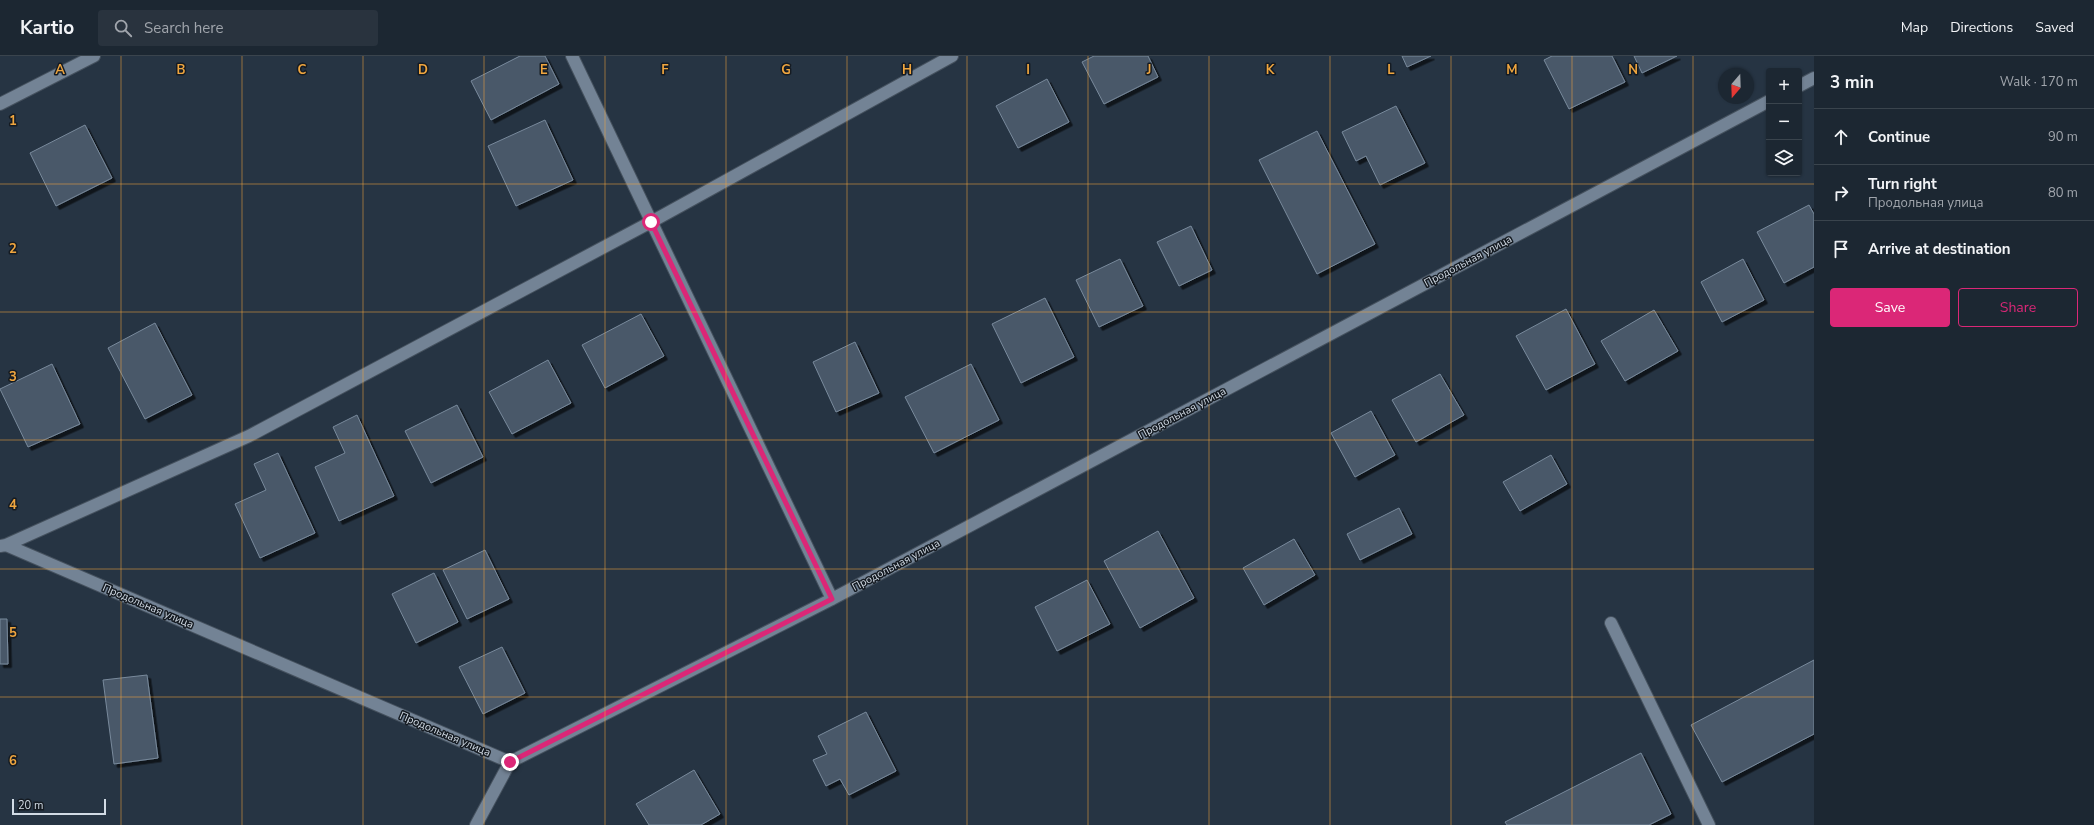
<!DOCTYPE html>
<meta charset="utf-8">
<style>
body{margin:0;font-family:"Nunito Sans",sans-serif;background:#29333e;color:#f1f3f6}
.controls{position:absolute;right:12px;top:12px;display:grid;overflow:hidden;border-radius:4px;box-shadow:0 1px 3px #0004}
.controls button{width:36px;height:36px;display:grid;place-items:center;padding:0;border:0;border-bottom:1px solid #3a444d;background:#1c2732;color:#f1f3f6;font:20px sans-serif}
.compass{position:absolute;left:1718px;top:12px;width:36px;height:36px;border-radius:50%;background:#1c2732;box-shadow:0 1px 3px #0004;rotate:199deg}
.scale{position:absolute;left:12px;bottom:10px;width:94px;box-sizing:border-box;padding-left:4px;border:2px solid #d2dbe5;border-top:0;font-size:11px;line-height:14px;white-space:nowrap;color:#d2dbe5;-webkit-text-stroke:3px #151b22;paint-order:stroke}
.stop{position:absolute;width:12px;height:12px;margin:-9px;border:3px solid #db2777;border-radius:50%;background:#fff}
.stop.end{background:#db2777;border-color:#fff;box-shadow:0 1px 4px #0008}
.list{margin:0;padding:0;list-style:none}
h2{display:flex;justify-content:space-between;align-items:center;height:52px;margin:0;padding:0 16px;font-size:17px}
h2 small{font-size:13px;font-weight:400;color:#a0a5ac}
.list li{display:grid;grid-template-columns:26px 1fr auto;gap:12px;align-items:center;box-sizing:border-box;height:56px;padding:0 16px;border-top:1px solid #3a444d}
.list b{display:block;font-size:15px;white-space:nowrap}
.list p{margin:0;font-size:13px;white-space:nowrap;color:#a0a5ac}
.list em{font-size:13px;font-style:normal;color:#a0a5ac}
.actions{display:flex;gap:8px;padding:12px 16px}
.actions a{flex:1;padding:9px 0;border:1px solid #db2777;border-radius:4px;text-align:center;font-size:14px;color:#db2777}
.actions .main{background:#db2777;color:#fff}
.icon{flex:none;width:22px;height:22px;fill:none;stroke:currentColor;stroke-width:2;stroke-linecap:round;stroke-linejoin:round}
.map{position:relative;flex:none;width:1814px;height:769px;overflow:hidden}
header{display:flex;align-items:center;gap:24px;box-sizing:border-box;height:56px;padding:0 20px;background:#1c2732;border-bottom:1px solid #3a444d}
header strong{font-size:19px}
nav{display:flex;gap:22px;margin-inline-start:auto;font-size:14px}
.search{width:280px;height:36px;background:#29333e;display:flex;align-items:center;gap:10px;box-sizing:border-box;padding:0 14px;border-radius:4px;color:#a0a5ac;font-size:15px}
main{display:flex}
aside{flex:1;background:#1c2732}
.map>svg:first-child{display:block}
</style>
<header>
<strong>Kartio</strong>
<div class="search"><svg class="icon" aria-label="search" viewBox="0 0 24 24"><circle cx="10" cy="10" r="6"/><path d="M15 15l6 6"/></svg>Search here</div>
<nav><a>Map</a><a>Directions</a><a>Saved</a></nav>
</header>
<main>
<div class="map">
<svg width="1814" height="769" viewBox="0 0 1814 769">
<defs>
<filter id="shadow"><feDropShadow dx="3.5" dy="3.5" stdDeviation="0" flood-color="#0009"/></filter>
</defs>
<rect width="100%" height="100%" fill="#263443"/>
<path fill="#495869" stroke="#798a9c" filter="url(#shadow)" d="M520,0H545L559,28L491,64L471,25Z
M1094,0H1148L1158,21L1104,48L1082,6Z
M1402,0H1431L1407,11Z
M1552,0H1612L1625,26L1569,53L1544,4Z
M1634,0H1677L1642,17Z
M1047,23L1069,66L1018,92L996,50Z
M1396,50L1425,107L1380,129L1366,100L1356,105L1342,76Z
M545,64L573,124L516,150L488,90Z
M85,69L112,122L56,150L30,97Z
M1317,75L1375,188L1317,218L1259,104Z
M1809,149L1814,158V211L1784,227L1757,176Z
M1191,170L1212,214L1179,230L1157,186Z
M1120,203L1143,250L1099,271L1076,224Z
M1743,203L1764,244L1722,266L1701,226Z
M1045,242L1074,301L1021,327L992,268Z
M1566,253L1595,308L1546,334L1516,280Z
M1654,254L1678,295L1625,325L1601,285Z
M641,258L664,300L605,332L582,289Z
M155,267L192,339L145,363L108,292Z
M855,286L879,337L836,356L813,306Z
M548,304L571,347L512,378L489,336Z
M52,308L80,368L28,391L0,333Z
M971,308L999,364L934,397L905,341Z
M1440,318L1464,359L1416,386L1392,344Z
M457,349L483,401L431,427L405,375Z
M1371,355L1395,399L1355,421L1331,377Z
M357,359L394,440L339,465L315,411L345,397L333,371Z
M278,397L315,477L260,502L235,448L266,434L254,408Z
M1551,399L1567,428L1520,455L1503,426Z
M1399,452L1412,478L1360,504L1347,478Z
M1158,475L1194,542L1140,572L1104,505Z
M1294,483L1315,519L1264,549L1243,512Z
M485,494L509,543L467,563L443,514Z
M434,517L458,566L416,587L392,538Z
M1087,524L1110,568L1057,595L1035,551Z
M0,563H7L8,608H0Z
M502,591L525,637L483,658L459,611Z
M1814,604V678L1722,726L1691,669Z
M147,619L158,702L114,708L103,624Z
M866,656L896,715L849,739L840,723L826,730L813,704L827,698L818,680Z
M1641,697L1671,758L1649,769H1507L1505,766Z
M694,714L720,758L701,769H649L636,748Z"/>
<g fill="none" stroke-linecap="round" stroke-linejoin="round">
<defs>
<path id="minor" d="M572,0L832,543
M1799,30L1814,22
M0,48L94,0
M6,489L249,380L651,166L952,0
M0,490L6,489L510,706L832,543L1769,45
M1611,567L1709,769
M476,769L510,706"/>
</defs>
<use href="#minor" stroke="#45515e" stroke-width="14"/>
<use href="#minor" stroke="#738395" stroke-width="12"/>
</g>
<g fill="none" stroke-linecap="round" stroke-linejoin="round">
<path stroke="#db2777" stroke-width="5" d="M510,706L832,543L651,166"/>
</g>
<path fill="none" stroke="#f0a63f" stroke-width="1" stroke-opacity="0.55" d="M121,0V769M242,0V769M363,0V769M484,0V769M605,0V769M726,0V769M847,0V769M967,0V769M1088,0V769M1209,0V769M1330,0V769M1451,0V769M1572,0V769M1693,0V769M0,128H1814M0,256H1814M0,384H1814M0,513H1814M0,641H1814"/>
<g text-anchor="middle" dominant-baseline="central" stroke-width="3" stroke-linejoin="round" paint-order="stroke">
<g font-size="11" fill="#d2dbe5" stroke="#151b22">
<text transform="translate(1468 205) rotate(-28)">Продольная улица</text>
<text transform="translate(1182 357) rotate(-28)">Продольная улица</text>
<text transform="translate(896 509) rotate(-28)">Продольная улица</text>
<text transform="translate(148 550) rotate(23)">Продольная улица</text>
<text transform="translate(445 678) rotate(23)">Продольная улица</text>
</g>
</g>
<g font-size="13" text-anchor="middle" font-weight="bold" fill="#f0a63f" stroke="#151b22" stroke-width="3" stroke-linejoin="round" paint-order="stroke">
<text x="60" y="18">A</text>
<text x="181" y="18">B</text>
<text x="302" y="18">C</text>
<text x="423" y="18">D</text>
<text x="544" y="18">E</text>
<text x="665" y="18">F</text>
<text x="786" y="18">G</text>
<text x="907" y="18">H</text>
<text x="1028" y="18">I</text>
<text x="1149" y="18">J</text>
<text x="1270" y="18">K</text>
<text x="1391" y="18">L</text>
<text x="1512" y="18">M</text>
<text x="1633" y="18">N</text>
<text x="13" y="69">1</text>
<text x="13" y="197">2</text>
<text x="13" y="325">3</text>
<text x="13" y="453">4</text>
<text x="13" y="581">5</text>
<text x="13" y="709">6</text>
</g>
</svg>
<div class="controls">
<button>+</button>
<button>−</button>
<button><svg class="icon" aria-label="layers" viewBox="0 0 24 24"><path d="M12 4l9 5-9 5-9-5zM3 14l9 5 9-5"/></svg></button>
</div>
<svg class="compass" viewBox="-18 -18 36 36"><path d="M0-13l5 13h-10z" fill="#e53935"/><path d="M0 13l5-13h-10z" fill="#a0a5ac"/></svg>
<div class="scale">20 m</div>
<div class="stop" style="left:651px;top:166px"></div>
<div class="stop end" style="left:510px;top:706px"></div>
</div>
<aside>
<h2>3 min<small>Walk · 170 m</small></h2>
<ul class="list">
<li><svg class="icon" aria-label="ahead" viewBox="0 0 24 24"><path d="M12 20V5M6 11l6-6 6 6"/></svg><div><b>Continue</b></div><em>90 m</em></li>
<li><svg class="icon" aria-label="right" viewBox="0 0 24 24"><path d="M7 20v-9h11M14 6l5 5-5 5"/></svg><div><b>Turn right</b><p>Продольная улица</p></div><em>80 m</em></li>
<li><svg class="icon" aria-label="arrive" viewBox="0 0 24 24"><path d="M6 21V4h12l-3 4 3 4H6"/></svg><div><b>Arrive at destination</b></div></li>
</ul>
<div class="actions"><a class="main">Save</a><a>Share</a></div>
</aside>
</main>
